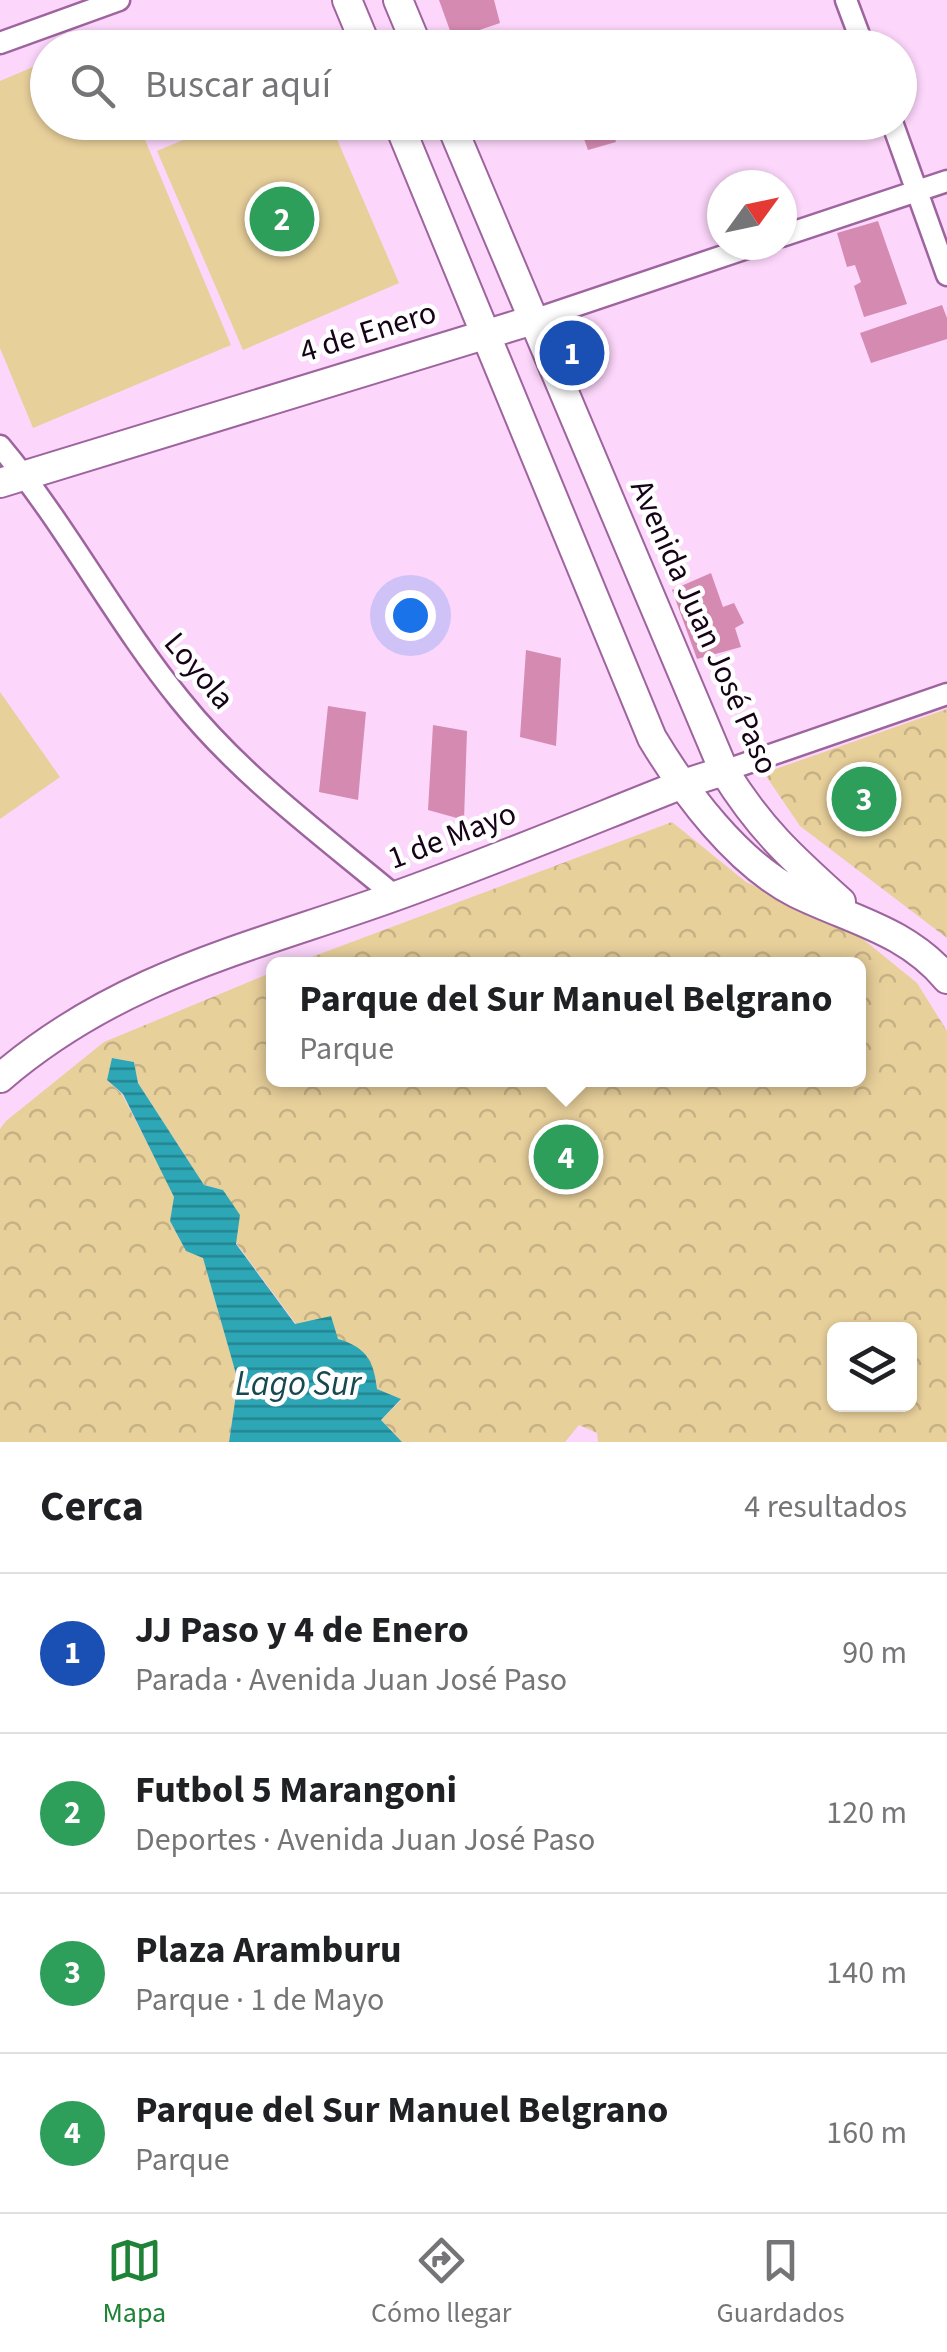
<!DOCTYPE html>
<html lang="es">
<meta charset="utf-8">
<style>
body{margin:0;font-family:"Source Sans 3",sans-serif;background:#f2f2f2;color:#202124}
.controls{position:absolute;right:30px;bottom:30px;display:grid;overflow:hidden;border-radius:15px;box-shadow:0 2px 8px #0004}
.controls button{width:90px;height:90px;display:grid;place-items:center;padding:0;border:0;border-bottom:2px solid #e0e0e0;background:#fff;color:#202124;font:50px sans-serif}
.compass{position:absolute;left:707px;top:170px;width:90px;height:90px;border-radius:50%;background:#fff;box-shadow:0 2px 8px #0004;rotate:57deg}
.you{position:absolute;left:410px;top:615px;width:35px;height:35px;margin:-25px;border:8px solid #fff;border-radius:50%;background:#1a73e8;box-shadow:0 0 0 15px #1a73e833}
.badge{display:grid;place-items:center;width:65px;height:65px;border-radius:50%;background:#1f8337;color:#fff;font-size:32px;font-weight:700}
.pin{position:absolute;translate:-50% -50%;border:5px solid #fff;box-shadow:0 2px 10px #0006}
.popup{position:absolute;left:266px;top:957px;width:600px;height:130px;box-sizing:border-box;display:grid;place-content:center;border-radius:15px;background:#fff;filter:drop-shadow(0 2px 8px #0005);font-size:32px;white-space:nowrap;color:#757577}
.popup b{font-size:38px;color:#202124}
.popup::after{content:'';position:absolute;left:50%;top:100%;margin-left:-20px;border:20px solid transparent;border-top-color:#fff}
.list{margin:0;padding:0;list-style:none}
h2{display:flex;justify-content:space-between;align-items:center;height:130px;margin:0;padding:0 40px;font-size:42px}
h2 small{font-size:32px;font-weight:400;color:#757577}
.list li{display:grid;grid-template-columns:65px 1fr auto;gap:30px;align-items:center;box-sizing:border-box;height:160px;padding:0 40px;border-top:2px solid #e0e0e0}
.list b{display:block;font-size:38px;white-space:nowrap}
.list p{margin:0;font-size:32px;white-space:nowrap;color:#757577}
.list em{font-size:32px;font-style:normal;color:#757577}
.icon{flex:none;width:55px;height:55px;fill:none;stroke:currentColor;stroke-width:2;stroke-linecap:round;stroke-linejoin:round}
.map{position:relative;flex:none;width:947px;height:1442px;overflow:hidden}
.search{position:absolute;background:#fff;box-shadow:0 2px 8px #0004;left:30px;right:30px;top:30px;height:110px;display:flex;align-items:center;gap:25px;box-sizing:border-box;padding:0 35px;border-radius:55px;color:#757577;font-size:38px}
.sheet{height:770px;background:#fff}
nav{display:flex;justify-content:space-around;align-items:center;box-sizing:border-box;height:140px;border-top:2px solid #e0e0e0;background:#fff;font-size:28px;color:#757577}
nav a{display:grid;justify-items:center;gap:5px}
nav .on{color:#1f8337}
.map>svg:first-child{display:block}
</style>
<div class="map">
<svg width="947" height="1442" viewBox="0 0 947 1442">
<defs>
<pattern id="forest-crowns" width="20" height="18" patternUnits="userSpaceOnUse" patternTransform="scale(2.5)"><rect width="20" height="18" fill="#e8d09b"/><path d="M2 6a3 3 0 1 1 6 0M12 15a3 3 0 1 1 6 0" fill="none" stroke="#c6b185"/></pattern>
<pattern id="water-rules" width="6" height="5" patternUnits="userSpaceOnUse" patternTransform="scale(2.5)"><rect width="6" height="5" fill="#2da6b5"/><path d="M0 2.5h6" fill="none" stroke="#258592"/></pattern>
</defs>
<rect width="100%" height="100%" fill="#fcd6fb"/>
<path fill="#e8d09b" d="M47,61L48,122L138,123L231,345L33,428L0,348V81Z
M225,122L330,123L399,283L243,350L157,151Z
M0,692L60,777L0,819Z"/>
<path fill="url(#forest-crowns)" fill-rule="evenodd" d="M947,709V938L800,826L764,773Z
M672,822L746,882L848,927L917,983L947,1031V1442H598L597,1433L579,1425L565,1442H402L381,1420L401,1400L377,1389L338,1339L296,1324L236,1243L223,1190L204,1185L138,1083L134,1062L113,1058L107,1080L122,1094L175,1197L170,1221L186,1251L203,1257L238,1381L229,1442H0V1129L6,1121L104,1042L273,972L274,1080H858V964H293ZM834,1330H910V1404H834Z"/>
<path fill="url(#water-rules)" d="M112,1058L134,1062L138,1083L204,1185L223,1190L240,1215L236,1244L295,1324L331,1316L338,1339C366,1347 374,1361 377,1389L401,1399L381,1420L402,1442H229L238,1381L203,1258L186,1251L170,1221L174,1197L123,1094L107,1080Z"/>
<path fill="#d58ab2" d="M439,0H494L500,23L453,39Z
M578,122H609L616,142L588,150Z
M878,221L907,304L864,317L854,286L861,282L855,265L847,267L837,233Z
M942,305L947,318V339L871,363L860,333Z
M711,573L723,607L734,603L744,623L735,628L741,647L697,659L672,590Z
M526,650L561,658L556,746L520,737Z
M328,706L366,712L358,800L319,792Z
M433,725L467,731L464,820L428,810Z"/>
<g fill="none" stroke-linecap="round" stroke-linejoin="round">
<defs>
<path id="minor" d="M846,0L864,48
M0,43L119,0
M892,122L947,275
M782,236L947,181
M533,320L756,245
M0,446C67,526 115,620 181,701C241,776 322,835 395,896
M724,771L947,694"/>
<path id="secondary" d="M347,0L367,48
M398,0L418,48
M398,122L652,738C685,793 737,863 796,893C851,920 906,930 947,979
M450,122L724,771C760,829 791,857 841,902
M0,483L533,320
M0,1078C119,976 247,949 390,898C488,863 584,823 680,785L724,771"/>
</defs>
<use href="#minor" stroke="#9e649e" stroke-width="25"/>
<use href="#secondary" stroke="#9e649e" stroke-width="32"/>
<use href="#minor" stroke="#fff" stroke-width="20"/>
<use href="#secondary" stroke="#fff" stroke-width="28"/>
</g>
<g text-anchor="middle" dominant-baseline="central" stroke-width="9" stroke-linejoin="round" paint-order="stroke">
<g font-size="32" fill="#170318" stroke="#fff">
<text transform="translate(368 332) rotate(-17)">4 de Enero</text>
<text transform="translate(704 627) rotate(66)">Avenida Juan José Paso</text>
<text transform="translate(199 671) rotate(50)">Loyola</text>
<text transform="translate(452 836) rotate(-21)">1 de Mayo</text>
</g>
<g font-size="35" font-style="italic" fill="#16484f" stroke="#fff">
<text x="298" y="1384">Lago Sur</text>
</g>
</g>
</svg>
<div class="controls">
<button><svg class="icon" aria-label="layers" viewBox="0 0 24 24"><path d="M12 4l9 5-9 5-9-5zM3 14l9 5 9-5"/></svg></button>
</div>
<svg class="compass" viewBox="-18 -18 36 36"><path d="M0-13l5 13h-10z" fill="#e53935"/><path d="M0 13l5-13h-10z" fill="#757577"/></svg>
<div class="you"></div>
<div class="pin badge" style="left:572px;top:353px;background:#1a4fb4">1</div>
<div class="pin badge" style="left:282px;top:219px;background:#2e9e5b">2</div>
<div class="pin badge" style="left:864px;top:799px;background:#2e9e5b">3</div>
<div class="pin badge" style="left:566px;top:1157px;background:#2e9e5b">4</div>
<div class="popup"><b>Parque del Sur Manuel Belgrano</b>Parque</div>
<div class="search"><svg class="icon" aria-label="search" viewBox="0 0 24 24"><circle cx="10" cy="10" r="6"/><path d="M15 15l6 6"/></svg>Buscar aquí</div>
</div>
<section class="sheet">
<h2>Cerca<small>4 resultados</small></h2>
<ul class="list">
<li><span class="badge" style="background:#1a4fb4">1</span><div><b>JJ Paso y 4 de Enero</b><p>Parada · Avenida Juan José Paso</p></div><em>90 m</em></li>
<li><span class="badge" style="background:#2e9e5b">2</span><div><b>Futbol 5 Marangoni</b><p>Deportes · Avenida Juan José Paso</p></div><em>120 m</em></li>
<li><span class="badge" style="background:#2e9e5b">3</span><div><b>Plaza Aramburu</b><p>Parque · 1 de Mayo</p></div><em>140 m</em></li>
<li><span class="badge" style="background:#2e9e5b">4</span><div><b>Parque del Sur Manuel Belgrano</b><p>Parque</p></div><em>160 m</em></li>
</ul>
</section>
<nav>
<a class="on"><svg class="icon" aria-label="map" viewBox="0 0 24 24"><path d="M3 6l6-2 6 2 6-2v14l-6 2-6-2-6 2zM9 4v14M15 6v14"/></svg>Mapa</a>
<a><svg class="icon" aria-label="directions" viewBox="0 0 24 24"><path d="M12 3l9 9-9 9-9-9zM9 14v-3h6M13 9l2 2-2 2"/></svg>Cómo llegar</a>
<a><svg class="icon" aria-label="saved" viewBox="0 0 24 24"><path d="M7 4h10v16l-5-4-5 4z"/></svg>Guardados</a>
</nav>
